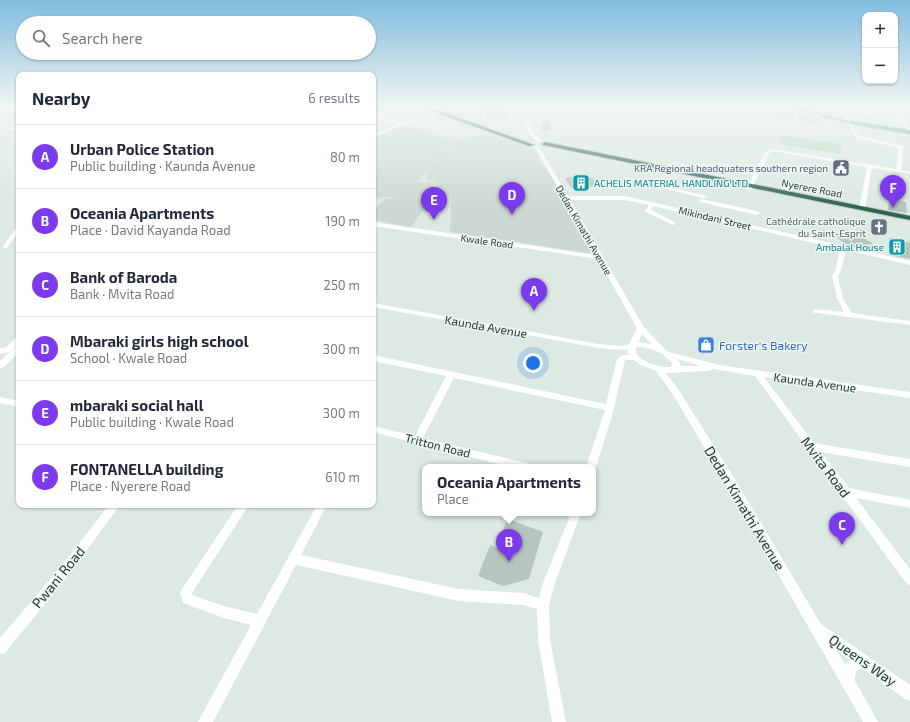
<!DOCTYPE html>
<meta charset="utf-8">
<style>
body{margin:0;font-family:"Exo 2",sans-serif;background:#f6f6f7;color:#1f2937}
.controls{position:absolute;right:12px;top:12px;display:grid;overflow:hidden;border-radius:8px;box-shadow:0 1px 3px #0004}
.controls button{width:36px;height:36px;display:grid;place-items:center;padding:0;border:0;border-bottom:1px solid #e0e1e3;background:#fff;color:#1f2937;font:20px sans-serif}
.you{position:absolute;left:533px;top:363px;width:14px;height:14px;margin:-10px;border:3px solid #fff;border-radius:50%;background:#1a73e8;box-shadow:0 0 0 6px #1a73e833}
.badge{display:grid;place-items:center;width:26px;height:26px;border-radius:50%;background:#7c3aed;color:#fff;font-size:13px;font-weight:700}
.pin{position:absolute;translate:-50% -33px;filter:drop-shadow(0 1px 2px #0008)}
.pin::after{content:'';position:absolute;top:21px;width:14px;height:12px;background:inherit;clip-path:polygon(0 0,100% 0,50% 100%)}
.popup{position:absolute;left:422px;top:464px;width:174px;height:52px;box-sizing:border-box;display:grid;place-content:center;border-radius:8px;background:#fff;filter:drop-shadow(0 1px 3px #0005);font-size:13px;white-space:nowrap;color:#747a83}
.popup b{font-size:15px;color:#1f2937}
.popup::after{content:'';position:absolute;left:50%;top:100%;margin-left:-8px;border:8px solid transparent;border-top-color:#fff}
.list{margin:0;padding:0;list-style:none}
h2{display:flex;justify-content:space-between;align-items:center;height:52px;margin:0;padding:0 16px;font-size:17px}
h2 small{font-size:13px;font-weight:400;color:#747a83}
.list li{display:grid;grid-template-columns:26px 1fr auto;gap:12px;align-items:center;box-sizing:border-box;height:64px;padding:0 16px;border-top:1px solid #e0e1e3}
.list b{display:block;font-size:15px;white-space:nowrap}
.list p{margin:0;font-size:13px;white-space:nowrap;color:#747a83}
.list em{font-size:13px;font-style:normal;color:#747a83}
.icon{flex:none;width:22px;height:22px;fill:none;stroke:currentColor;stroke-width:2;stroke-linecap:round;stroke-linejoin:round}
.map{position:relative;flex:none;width:910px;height:722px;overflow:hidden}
.search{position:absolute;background:#fff;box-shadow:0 1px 3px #0004;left:16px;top:16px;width:360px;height:44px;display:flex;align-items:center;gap:10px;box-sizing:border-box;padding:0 14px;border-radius:22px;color:#747a83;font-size:15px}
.panel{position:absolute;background:#fff;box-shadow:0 1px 3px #0004;left:16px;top:72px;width:360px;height:436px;border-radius:8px}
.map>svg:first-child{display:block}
</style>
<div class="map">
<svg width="910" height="722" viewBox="0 0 910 722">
<rect width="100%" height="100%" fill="#dde9e3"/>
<path fill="#ccd9d2" d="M403,125L455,140L417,182H434L433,197L411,227L373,220V212L385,199L399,197L373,198V139Z
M489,133L510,141L531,146L534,149L542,166L546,168L559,190L594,254L450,232L451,197L435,196L436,181L426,180L428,171L455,141Z"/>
<path fill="#b6dabd" d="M776,111L796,113L793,121L773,118Z
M802,114L823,117L821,125L800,122Z
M781,135L841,144L840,154L779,144Z"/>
<path fill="#b6c6bf" d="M485,107H505L507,119L486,118Z
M542,121L550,122V130L541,131Z
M586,175L594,179V186L571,188L565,178Z
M897,200L906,202L907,213L888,210L889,201Z
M848,234L863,237L873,244L869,248H859L846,245L839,239L837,237L839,235Z
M889,238L910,243V259L889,255Z
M507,519L543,532L529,579L503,586L478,576L490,545L497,548Z"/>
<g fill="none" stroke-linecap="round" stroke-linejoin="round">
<defs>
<path id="major" d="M790,107H797L848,121L910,130V134L848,123Z"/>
<path id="highway" d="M421,107H429L534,145L529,146Z
M545,142L910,216V220L543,145L542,144Z"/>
</defs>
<use href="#major" stroke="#bcc3c1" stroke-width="2"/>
<use href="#highway" stroke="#bcc3c1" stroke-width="2"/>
<path fill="#fff" fill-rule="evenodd" d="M19,107V109L0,111V109Z
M401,107H406L382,117L401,123L413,120L397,116V114L417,119L444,110L447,111L395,128L373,138V135L397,125L378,118V116Z
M533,107H537C523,121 529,129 541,141L539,142C524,135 520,118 533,107Z
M842,107H846L847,112L901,118L891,107H895C903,114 910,122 910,133L908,132L902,120L848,114L850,122L859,136L903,146L902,167L901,170L910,172V174L872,168L865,208L862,210L859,208L867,167L772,151L770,152L752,189L747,190L746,189L766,151L772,149L896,169L899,148L857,138L846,122Z
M9,126L12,128H19V130H10L7,127Z
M537,146L539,147L568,196H625L910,261V265L846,250L842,268L838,277L843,298L852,313L910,321V325L817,313H814L813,311L814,309L844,312L837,298L832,277L836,268L840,249L653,206L651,210L675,222V224L673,225L646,212L645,211L649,205L625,200H570L644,327L665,349L669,352L720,365L910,392V398L764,377L814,443L910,459V467L821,452L849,488L910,500V508L856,498L910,569V585L906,583L755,376L713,369L709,371L666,373L678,389L736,481L821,624L910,685V701L905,699L862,668C855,671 855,674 855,681L878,722H863L728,487L672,393L656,371L641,365L634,360H625L612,416L596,467L593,470V467H586L605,410L454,378L423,438L526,463L529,464L531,467H510L373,432V426L415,436L446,376L373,361V355L606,404L617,359L622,355H629L627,349L623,350L598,348L373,307V303L598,344L623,346L629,344L637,328L598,259L373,226V222L596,255L535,147ZM642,334L651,344L638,342ZM636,347C650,347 663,352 672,363L671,367C661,368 632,361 636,347ZM677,359L701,366H680V363ZM837,651L850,660L845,664Z
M663,186L707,196L708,197L703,198L663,188Z
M702,199L757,211L760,213L757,215L700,202L699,201Z
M19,226V232L7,248H3V246L17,227Z
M16,338H19V344L10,352L0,354V348H5Z
M17,347L19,348V352L3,368L0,369V361L14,348Z
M0,397L19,401V407L0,403Z
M109,505H120L71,572L5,653L0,654V638L63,564Z
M238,505H249L192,593V595L224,606L257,614L317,505H327L301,555L459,589L523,593L539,598L543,583L571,513H581L555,583L549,605L550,640L566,722H552L538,640L537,609L523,605L459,601L296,565L213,722H198L251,625L224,618L183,603L180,592Z"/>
<use href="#major" fill="#629e8b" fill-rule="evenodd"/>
<use href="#highway" fill="#2c6354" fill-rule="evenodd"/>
</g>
<linearGradient id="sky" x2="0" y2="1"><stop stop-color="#80bcde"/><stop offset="0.51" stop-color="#f0f5f2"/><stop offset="1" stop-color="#f0f5f2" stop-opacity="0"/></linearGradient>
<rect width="910" height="208" fill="url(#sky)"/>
<defs>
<symbol id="civic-square" viewBox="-11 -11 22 22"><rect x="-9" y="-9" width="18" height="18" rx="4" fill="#5c6f8a" stroke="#edf6f1"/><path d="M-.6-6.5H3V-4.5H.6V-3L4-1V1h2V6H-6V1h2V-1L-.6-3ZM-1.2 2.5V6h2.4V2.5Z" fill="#fff"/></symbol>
<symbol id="building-square" viewBox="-11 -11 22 22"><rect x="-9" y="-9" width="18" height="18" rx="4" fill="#0f9aa8" stroke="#edf6f1"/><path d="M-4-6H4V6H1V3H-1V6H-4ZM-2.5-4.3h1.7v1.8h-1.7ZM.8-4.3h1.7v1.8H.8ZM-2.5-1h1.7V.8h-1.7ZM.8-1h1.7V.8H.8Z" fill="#fff"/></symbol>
<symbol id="church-square" viewBox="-11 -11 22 22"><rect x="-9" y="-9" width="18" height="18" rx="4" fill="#6b7280" stroke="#edf6f1"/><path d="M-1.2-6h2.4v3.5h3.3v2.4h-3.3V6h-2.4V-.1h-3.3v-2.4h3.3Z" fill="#fff"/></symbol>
<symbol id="shop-square" viewBox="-11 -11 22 22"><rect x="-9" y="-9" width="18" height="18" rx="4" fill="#3f7fe0" stroke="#edf6f1"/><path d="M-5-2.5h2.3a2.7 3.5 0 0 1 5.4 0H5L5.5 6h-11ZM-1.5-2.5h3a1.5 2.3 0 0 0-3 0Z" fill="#fff"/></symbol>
</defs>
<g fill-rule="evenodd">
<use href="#civic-square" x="831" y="158" width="20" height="20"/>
<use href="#building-square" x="571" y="173" width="20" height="20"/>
<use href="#church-square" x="869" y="217" width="20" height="20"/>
<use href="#building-square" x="887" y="237" width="20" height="20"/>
<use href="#shop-square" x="696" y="335" width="20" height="20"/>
</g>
<g text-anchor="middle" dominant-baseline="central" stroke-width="3" stroke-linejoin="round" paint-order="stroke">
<g font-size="10" fill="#4e5e75" stroke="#edf6f1" text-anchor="end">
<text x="828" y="168">KRA Regional headquaters southern region</text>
</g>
<g font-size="10" fill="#0d838f" stroke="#edf6f1" text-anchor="start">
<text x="594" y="183">ACHELIS MATERIAL HANDLING LTD</text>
<text x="884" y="247" text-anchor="end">Ambalal House</text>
</g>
<g font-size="10" fill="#1f3830" stroke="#edf6f1">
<text transform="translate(812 188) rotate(11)">Nyerere Road</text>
<text transform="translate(715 218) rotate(13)">Mikindani Street</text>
<text transform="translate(584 230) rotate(60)">Dedan Kimathi Avenue</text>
<text transform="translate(487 241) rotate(8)">Kwale Road</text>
</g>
<g font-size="10" fill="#5b616d" stroke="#edf6f1" text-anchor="end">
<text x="866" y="221">Cathédrale catholique<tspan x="866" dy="12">du Saint-Esprit</tspan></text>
</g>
<g font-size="12" fill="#1f3830" stroke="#edf6f1">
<text transform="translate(486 326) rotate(10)">Kaunda Avenue</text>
<text transform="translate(815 382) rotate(8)">Kaunda Avenue</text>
<text transform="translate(438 445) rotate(14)">Tritton Road</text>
</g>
<g font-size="12" fill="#366cbe" stroke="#edf6f1" text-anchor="start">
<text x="719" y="345">Forster's Bakery</text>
</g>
<g font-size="14" fill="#1f3830" stroke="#edf6f1">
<text transform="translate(826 467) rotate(53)">Mvita Road</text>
<text transform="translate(745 508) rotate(59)">Dedan Kimathi Avenue</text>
<text transform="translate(58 577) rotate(-51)">Pwani Road</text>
<text transform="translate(863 660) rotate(35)">Queens Way</text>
</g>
</g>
</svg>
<div class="controls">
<button>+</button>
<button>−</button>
</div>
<div class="you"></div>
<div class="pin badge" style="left:534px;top:311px">A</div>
<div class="pin badge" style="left:509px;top:562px">B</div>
<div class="popup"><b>Oceania Apartments</b>Place</div>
<div class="pin badge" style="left:842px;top:545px">C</div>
<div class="pin badge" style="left:512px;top:215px">D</div>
<div class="pin badge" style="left:434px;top:220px">E</div>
<div class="pin badge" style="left:893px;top:208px">F</div>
<div class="search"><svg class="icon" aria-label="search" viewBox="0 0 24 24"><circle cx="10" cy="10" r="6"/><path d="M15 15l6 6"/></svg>Search here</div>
<section class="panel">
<h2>Nearby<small>6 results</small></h2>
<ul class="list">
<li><span class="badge">A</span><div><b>Urban Police Station</b><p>Public building · Kaunda Avenue</p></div><em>80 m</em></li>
<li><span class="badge">B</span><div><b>Oceania Apartments</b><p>Place · David Kayanda Road</p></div><em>190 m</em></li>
<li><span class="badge">C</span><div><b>Bank of Baroda</b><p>Bank · Mvita Road</p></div><em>250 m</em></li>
<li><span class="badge">D</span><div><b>Mbaraki girls high school</b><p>School · Kwale Road</p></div><em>300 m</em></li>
<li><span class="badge">E</span><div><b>mbaraki social hall</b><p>Public building · Kwale Road</p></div><em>300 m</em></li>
<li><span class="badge">F</span><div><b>FONTANELLA building</b><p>Place · Nyerere Road</p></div><em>610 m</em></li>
</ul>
</section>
</div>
